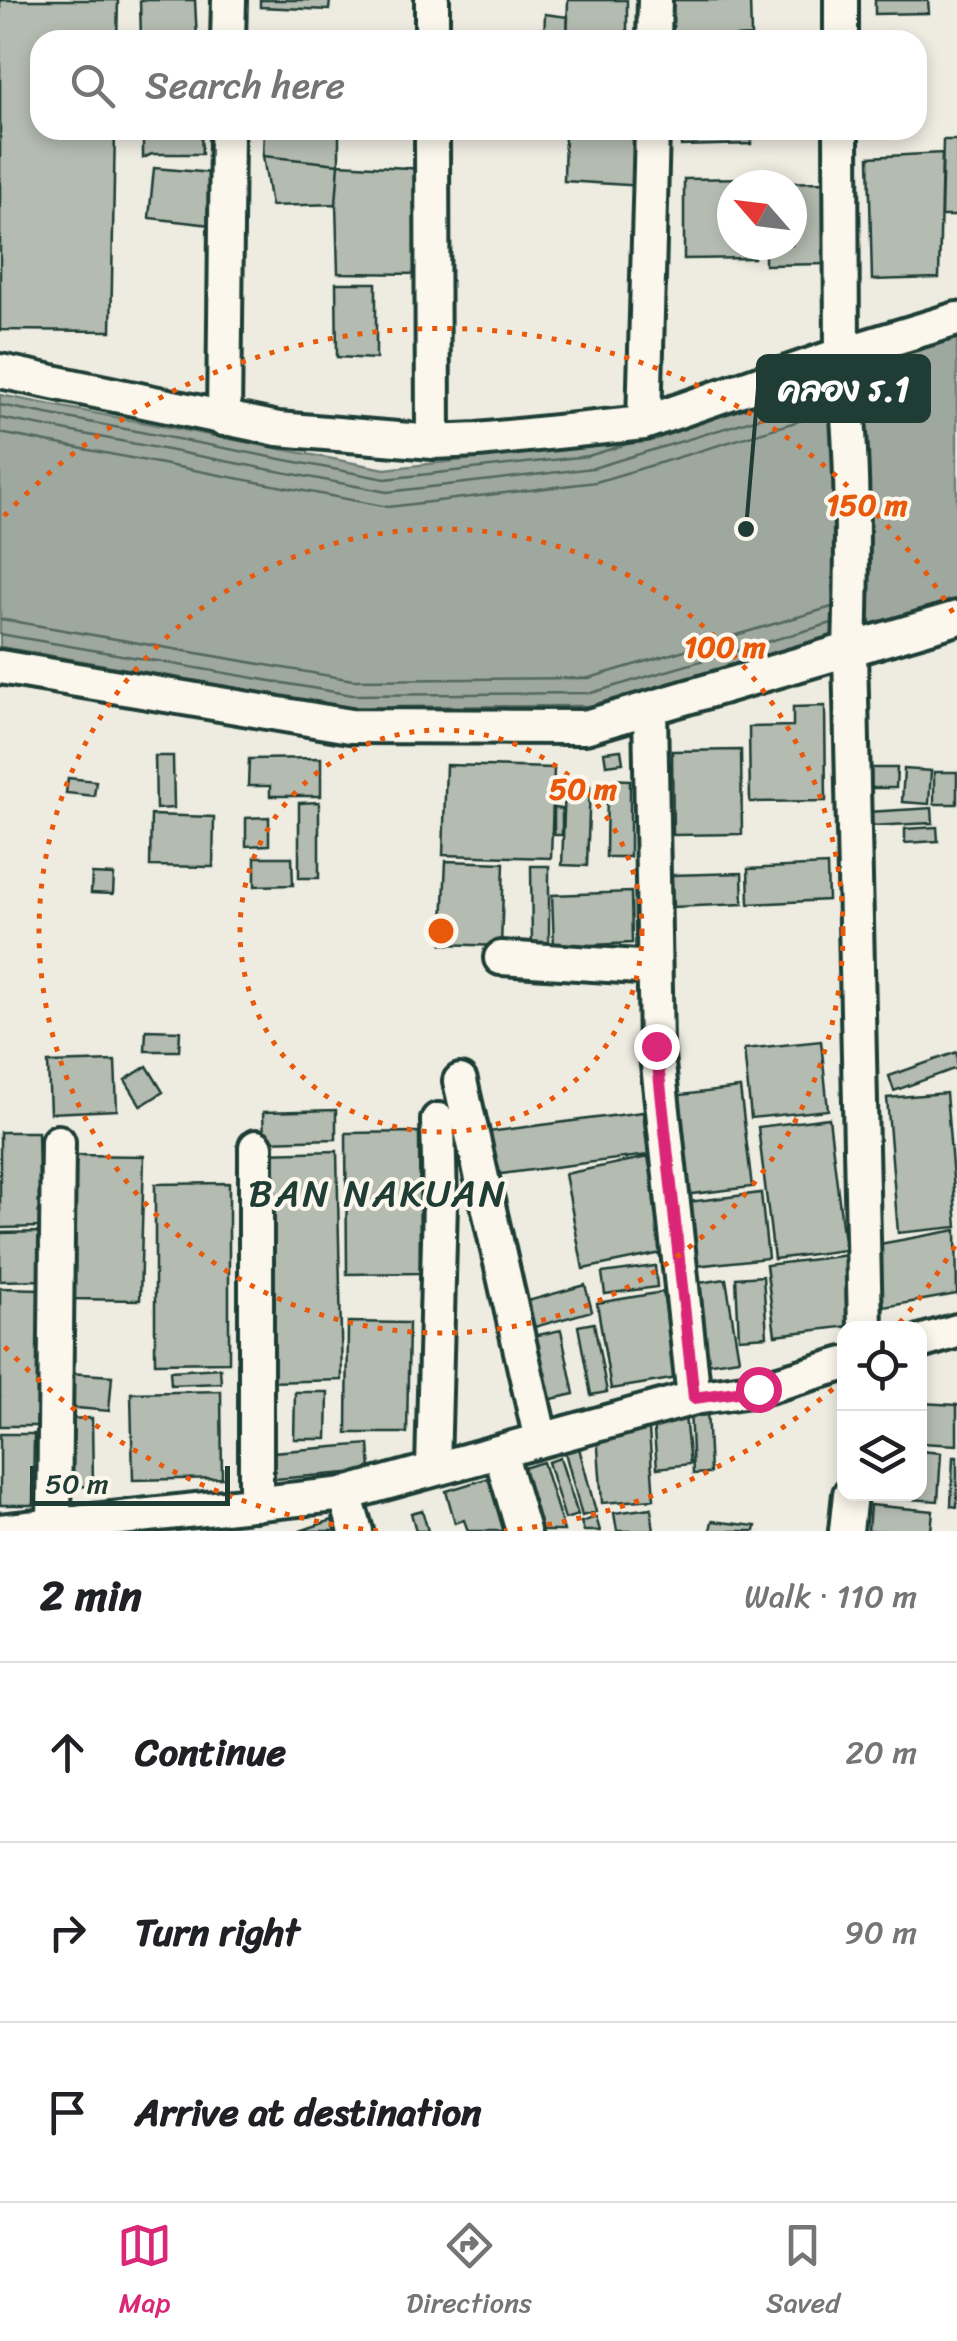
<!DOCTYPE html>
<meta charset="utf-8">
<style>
body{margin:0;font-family:Sriracha,"Playpen Sans Thai",sans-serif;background:#f6f6f6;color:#202124}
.controls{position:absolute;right:30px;bottom:30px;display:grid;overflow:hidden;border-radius:20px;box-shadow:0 5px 15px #0003}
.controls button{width:90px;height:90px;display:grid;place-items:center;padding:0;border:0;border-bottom:2px solid #e0e0e0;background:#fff;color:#202124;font:50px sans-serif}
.compass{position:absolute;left:717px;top:170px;width:90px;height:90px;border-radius:50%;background:#fff;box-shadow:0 5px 15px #0003;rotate:298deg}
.scale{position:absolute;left:30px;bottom:25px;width:200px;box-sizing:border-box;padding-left:10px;border:5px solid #1f3d34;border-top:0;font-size:28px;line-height:35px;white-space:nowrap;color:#1f3d34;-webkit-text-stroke:8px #fbf7ec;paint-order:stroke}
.stop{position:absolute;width:30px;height:30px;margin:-22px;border:8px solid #db2777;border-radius:50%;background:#fff}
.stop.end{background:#db2777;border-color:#fff;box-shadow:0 2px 10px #0008}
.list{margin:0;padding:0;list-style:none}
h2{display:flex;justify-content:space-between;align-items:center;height:130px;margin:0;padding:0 40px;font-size:42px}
h2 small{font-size:32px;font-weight:400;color:#757577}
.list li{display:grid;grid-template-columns:65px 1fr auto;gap:30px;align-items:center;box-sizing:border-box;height:180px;padding:0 40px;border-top:2px solid #e0e0e0}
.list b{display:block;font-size:38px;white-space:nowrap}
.list em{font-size:32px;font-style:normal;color:#757577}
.icon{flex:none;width:55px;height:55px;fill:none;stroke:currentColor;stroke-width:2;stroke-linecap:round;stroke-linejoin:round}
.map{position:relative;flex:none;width:957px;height:1531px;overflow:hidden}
.search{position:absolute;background:#fff;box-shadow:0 5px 15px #0003;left:30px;right:30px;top:30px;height:110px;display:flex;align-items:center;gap:25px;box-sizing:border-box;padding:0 35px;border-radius:30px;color:#757577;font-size:38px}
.sheet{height:670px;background:#fff}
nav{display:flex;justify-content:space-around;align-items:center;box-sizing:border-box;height:140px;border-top:2px solid #e0e0e0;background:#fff;font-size:28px;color:#757577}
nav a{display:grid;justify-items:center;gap:5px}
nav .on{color:#db2777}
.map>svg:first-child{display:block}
</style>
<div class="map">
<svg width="957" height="1531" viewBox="0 0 957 1531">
<rect width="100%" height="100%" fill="#eeece1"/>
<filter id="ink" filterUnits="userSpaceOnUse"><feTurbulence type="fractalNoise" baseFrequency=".01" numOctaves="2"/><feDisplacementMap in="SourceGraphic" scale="20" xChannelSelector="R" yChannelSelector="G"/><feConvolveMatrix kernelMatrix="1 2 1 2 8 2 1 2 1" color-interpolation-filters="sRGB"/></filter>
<g filter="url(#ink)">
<path fill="#9fa89f" stroke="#6c7d74" stroke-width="2.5" d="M957,334V610L595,716L350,718L0,656V395L385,469L587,446Z"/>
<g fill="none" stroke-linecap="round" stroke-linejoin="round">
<path stroke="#52685f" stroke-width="2.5" d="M0,405L385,479L588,456L631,443
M720,416L826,384
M0,418L387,492L593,468L828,397
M0,433L388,507L596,482L829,412
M0,619L353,680L589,678L832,607
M0,634L352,695L591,693L832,623
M0,647L278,695
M394,707L591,706"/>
</g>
<path fill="#b4bbb0" stroke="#1f3d34" stroke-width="2.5" d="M0,0H118L117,40H40V130H115L111,331L0,330Z
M140,0H195L197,40H141Z
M260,0H330L329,10L260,7Z
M568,0H627V40H567Z
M669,0H750L751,36L671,40Z
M875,0H928L929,13L875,14Z
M545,14L568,17L567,40H544Z
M143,130H201L202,154H152L143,158Z
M264,130H339V164L263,156Z
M565,130H645L643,186L564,181Z
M681,130H751V144L681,146Z
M943,140H957V216H941Z
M942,153L939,278L872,280L869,157Z
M263,156L339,164L336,204L271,206Z
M339,164L424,169L423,274L338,273L336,204Z
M154,168L212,173L211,225L149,218Z
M753,178V185H732V245H754V258L684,259V179Z
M827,182L828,264L765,265V245H792V185L764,183Z
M336,283H376V359L337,357Z
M825,706L826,801L750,802L749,727L793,726V707Z
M621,750L623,763L606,765L604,752Z
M741,750L742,834L673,835L672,751Z
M155,756H173L174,808L156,809Z
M321,758V796H270V786H248L249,759Z
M446,765L554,768L551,858L443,855Z
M871,768H897L896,788H871Z
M904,769L931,771L929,804L902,802Z
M934,772H957V804H934Z
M68,778L96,781L94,796L66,793Z
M607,779L630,780V857H606Z
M565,786H590L587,866L562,865Z
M319,802V878H299V803Z
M554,808L562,809V835H554Z
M932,808L933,823L869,826L868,812Z
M151,815L214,817L213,867L150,866Z
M269,817V845L246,846V818Z
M937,827L938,841L905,843V829Z
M255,857H292L293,885L255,886Z
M446,861L504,863L501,946L442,944Z
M827,865L828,900L749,904L748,869Z
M531,866H549V944L532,945Z
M742,873L743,904L673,907L672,875Z
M92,874L114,875L113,894L91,893Z
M631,892L632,943L554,947L552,895Z
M146,1030L180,1031L179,1051H145Z
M821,1041L828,1110L751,1118L744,1049Z
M957,1052V1068L894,1091L889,1076Z
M115,1061L117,1110L50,1113L48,1063Z
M147,1066L163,1092L141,1106L125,1080Z
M740,1088L752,1187L683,1195L672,1096Z
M946,1093L957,1227L898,1233L887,1098Z
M336,1110V1139L264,1141L263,1112Z
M643,1112L648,1155L493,1175L488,1132Z
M829,1118L845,1250L774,1259L758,1127Z
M0,1132H38L40,1227L0,1228Z
M419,1132L420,1273L347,1274L346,1133Z
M337,1151L342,1380L268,1382L263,1153Z
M72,1155L144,1156L140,1300L68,1299Z
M648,1157L666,1252L583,1269L565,1174Z
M229,1183V1362L155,1363V1184Z
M761,1193L768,1258L695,1266L688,1202Z
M956,1230L957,1294L884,1307L874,1245Z
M42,1232L43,1280L0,1281V1233Z
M849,1255L858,1325L775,1335L766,1265Z
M655,1266L657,1287L605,1294L602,1273Z
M763,1276L767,1336L739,1338L736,1278Z
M726,1279L739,1359L705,1364L692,1284Z
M585,1285L592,1311L531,1328L524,1302Z
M0,1288L40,1289L38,1426H0Z
M663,1292L677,1378L611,1389L597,1303Z
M348,1322L409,1323L407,1433H347Z
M594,1323L607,1392L591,1395L578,1326Z
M561,1330L574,1394L543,1401L529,1337Z
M220,1368L221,1383L171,1385L170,1371Z
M68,1373L112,1376L109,1411L66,1407Z
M221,1391L222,1478L133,1480L131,1393Z
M295,1392H328L327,1439H294Z
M920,1403L957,1405V1445L920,1443Z
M707,1408L710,1473L693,1474L690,1409Z
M685,1416L690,1464L657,1468L653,1420Z
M92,1418L93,1486L67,1487L66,1419Z
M649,1430L654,1499L602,1503L597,1434Z
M0,1434H34L33,1505H0Z
M369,1444L371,1471L275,1479L273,1452Z
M579,1448L596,1512L582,1516L565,1452Z
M920,1451L941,1453L938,1501L878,1497V1494H920Z
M953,1457H957V1507L951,1506Z
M560,1458L578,1515L565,1519L548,1462Z
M543,1462L564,1531H539L520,1469Z
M492,1477L507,1531H468L464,1520L455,1523L446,1491Z
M870,1505L933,1511L931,1531H868Z
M651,1508L654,1531H617L614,1513Z
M422,1510L428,1531H416L411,1513Z
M596,1517L600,1531H584L581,1522Z
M332,1520L336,1531H300Z
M712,1521L756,1526L755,1531H710Z"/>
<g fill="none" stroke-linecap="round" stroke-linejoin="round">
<defs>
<path id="street" d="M432,0V40
M841,0V40
M228,40L229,0
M654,40L655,0
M432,130L433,442
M841,130L842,354C854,451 853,553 850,651L865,1328
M0,371L278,429L433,442L478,440L644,423L842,354L957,319
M224,419L227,130
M644,423L652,130
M0,667L350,726L585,727L957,618
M650,709L656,1046L694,1398
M501,958L654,968
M460,1081L541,1440
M920,1342L957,1331
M500,1452L523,1531
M433,1468L440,1203L438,1120
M345,1494L356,1531
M256,1504V1147
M54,1526L58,1142
M0,1531L345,1494L694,1398L758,1389L844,1364
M846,1531L850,1494"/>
</defs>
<use href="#street" stroke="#1f3d34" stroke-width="40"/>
<use href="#street" stroke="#fbf7ec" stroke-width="32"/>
</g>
</g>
<g fill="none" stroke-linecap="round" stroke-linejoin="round" filter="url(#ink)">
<path stroke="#db2777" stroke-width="12" d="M656,1046L694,1398L758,1389"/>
</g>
<g fill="none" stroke="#e8590c" stroke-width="5" stroke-dasharray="5 10">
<circle cx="441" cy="931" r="201"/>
<circle cx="441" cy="931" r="402"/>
<path d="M955 1246A603 603 0 0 1 896 1327M844 1379A603 603 0 0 1 504 1531M378 1531A603 603 0 0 1 4 1346M4 516A603 603 0 0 1 955 616"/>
</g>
<g text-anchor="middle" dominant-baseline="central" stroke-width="8" stroke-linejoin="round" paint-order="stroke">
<g font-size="38" letter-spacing="2.5" fill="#1f3d34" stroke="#fbf7ec">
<text x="378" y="1193">BAN NAKUAN</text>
</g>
</g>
<circle cx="441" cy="931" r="15" fill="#e8590c" stroke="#fbf7ec" stroke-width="5"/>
<g font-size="30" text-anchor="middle" font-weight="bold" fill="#e8590c" stroke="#fbf7ec" stroke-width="8" stroke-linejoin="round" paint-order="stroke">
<text x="867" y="515">150 m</text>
<text x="725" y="657">100 m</text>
<text x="583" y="799">50 m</text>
</g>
<path fill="none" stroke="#1f3d34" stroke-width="4" d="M746 529L758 388"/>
<circle fill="#1f3d34" stroke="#fbf7ec" stroke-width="4" cx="746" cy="529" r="10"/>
<rect fill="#1f3d34" stroke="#1f3d34" stroke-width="4" x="758" y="356" width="171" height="65" rx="10"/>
<g font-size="35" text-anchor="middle" font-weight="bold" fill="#fff">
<text x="844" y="401">คลอง ร.1</text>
</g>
</svg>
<div class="controls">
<button><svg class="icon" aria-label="locate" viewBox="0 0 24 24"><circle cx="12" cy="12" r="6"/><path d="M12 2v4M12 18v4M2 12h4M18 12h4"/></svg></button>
<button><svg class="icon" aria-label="layers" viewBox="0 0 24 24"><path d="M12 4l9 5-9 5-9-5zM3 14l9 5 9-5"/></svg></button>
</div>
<svg class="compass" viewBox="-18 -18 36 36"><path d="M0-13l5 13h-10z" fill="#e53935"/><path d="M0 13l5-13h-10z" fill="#757577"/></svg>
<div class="scale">50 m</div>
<div class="stop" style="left:758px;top:1389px"></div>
<div class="stop end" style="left:656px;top:1046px"></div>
<div class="search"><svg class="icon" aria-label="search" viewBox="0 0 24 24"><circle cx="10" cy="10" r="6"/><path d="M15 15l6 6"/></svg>Search here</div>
</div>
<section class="sheet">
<h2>2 min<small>Walk · 110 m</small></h2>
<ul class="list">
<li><svg class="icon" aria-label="ahead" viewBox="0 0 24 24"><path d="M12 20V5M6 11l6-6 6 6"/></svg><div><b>Continue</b></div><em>20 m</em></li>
<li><svg class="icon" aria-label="right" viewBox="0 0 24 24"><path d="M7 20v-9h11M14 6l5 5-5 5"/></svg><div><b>Turn right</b></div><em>90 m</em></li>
<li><svg class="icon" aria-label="arrive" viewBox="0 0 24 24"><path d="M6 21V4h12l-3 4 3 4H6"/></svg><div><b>Arrive at destination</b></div></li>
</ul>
</section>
<nav>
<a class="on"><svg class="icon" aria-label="map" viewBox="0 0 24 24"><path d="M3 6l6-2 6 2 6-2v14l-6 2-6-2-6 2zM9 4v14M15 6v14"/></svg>Map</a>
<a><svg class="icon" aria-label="directions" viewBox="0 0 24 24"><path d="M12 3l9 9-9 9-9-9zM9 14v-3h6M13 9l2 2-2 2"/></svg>Directions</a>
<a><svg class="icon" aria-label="saved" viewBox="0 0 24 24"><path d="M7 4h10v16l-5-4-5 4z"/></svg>Saved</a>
</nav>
